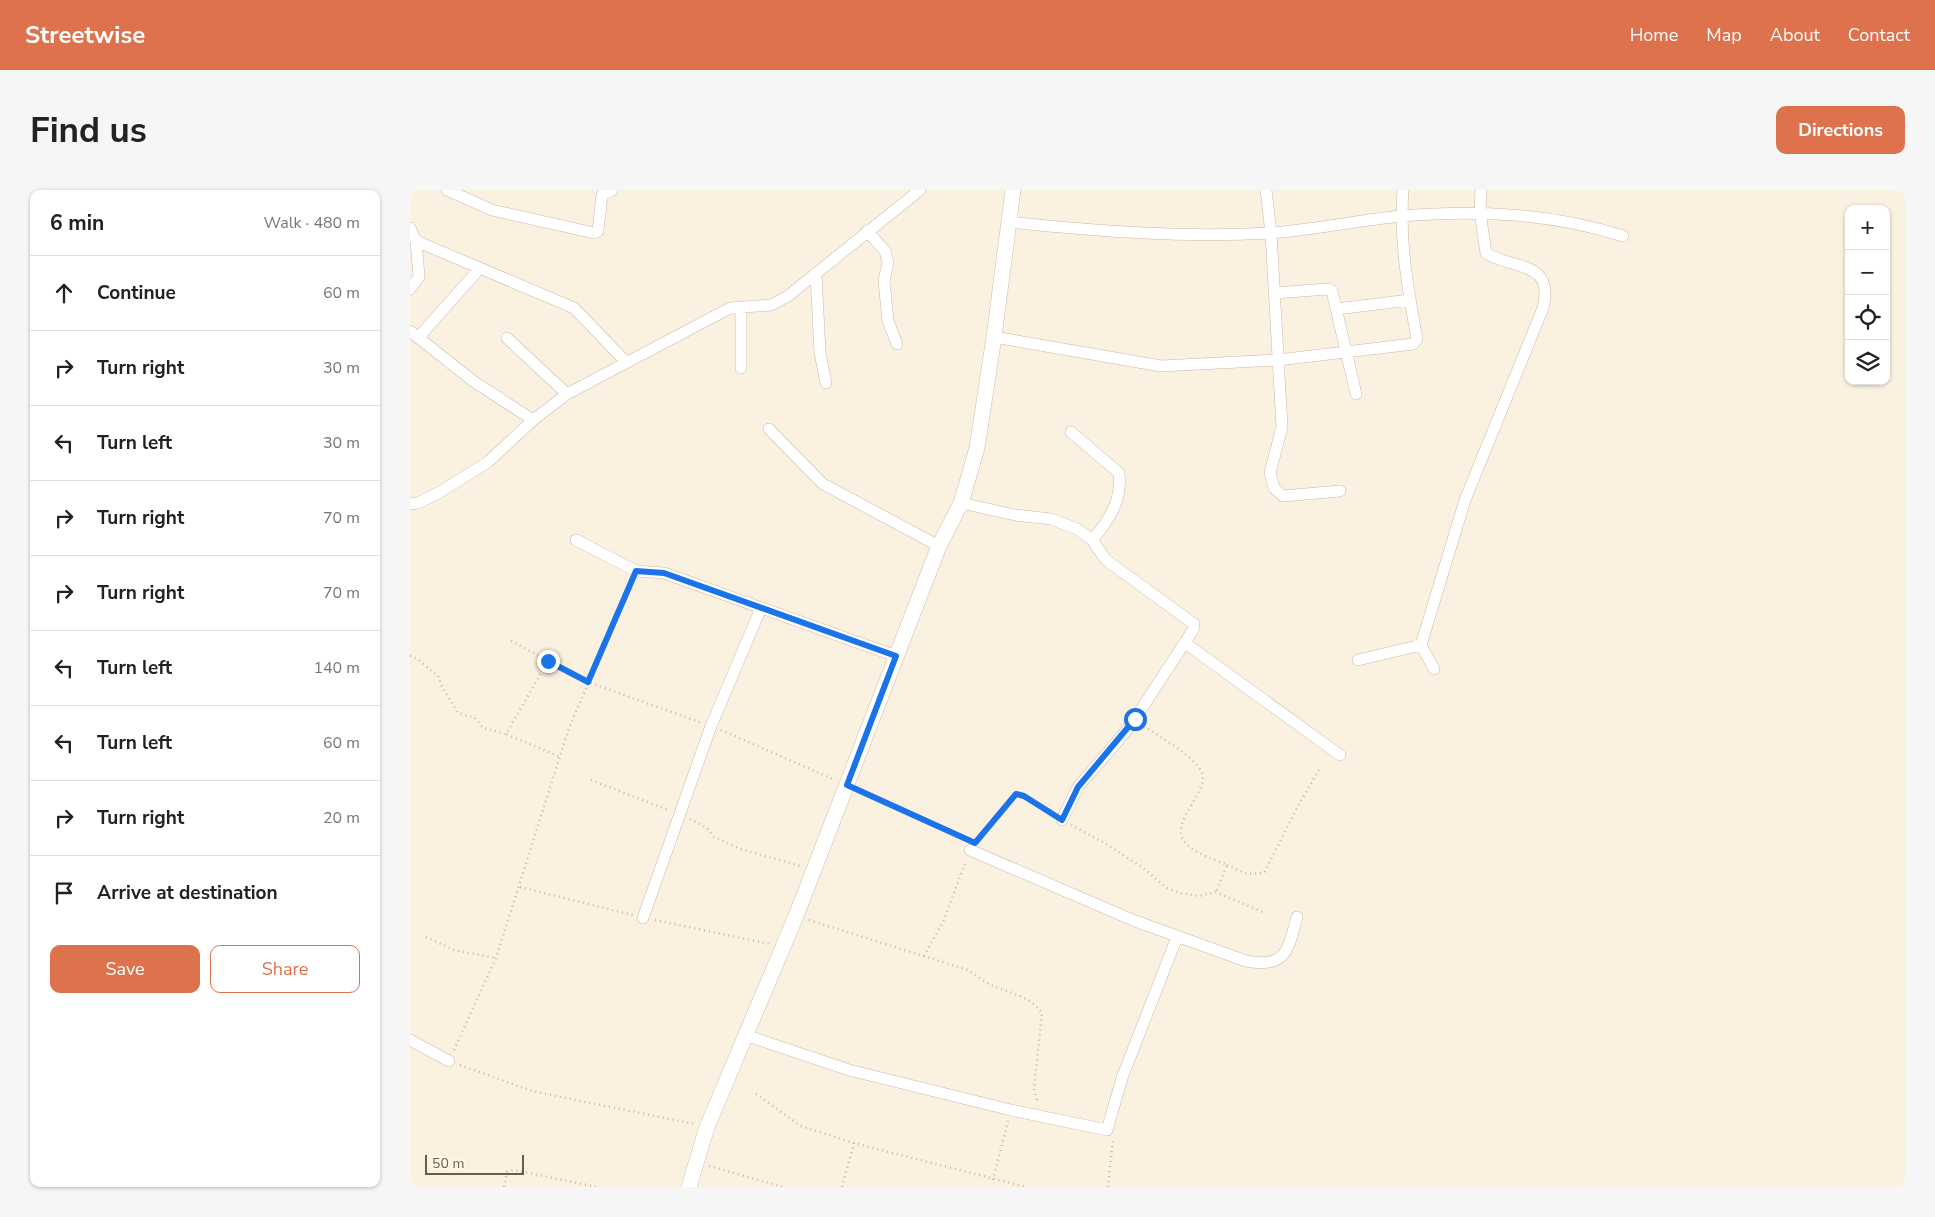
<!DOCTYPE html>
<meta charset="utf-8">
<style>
body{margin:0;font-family:"Nunito Sans",sans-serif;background:#f6f6f6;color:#222}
.controls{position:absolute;right:15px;top:15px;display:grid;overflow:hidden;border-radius:10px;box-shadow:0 1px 4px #0004}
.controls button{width:45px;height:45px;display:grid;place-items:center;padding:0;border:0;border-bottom:1px solid #e0e0e0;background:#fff;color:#222;font:25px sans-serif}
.scale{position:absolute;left:15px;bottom:12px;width:99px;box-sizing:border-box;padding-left:5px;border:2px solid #70594a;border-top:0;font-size:14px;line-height:18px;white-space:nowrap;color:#70594a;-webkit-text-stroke:4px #fef6e7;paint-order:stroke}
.stop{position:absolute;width:15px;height:15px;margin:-11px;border:4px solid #1a73e8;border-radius:50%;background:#fff}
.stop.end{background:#1a73e8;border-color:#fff;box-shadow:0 1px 5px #0008}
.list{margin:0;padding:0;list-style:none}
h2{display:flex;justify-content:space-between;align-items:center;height:65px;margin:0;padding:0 20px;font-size:21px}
h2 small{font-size:16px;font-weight:400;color:#767676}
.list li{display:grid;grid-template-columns:32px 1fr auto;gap:15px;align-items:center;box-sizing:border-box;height:75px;padding:0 20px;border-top:1px solid #e0e0e0}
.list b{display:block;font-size:19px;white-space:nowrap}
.list em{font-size:16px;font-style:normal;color:#767676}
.actions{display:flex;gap:10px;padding:15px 20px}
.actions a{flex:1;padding:11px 0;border:1px solid #de724d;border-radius:10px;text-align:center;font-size:18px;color:#de724d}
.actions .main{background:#de724d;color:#fff}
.icon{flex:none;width:28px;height:28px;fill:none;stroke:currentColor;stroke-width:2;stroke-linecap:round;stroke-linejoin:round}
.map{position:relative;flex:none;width:1495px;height:997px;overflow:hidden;border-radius:10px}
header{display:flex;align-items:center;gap:30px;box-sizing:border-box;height:70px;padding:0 25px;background:#de724d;color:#fff}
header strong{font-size:24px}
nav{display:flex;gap:28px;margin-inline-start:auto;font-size:18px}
.intro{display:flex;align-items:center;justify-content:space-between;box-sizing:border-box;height:120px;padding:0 30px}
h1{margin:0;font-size:35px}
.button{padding:12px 22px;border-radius:10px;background:#de724d;color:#fff;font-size:18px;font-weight:700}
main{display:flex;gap:30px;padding:0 30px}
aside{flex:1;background:#fff;border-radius:10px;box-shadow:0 1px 4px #0004}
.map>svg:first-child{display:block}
</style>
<header>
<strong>Streetwise</strong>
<nav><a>Home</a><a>Map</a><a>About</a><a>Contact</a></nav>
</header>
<div class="intro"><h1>Find us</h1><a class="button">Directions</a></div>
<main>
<aside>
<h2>6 min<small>Walk · 480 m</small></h2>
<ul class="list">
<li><svg class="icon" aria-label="ahead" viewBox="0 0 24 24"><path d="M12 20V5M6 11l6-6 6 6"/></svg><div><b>Continue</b></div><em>60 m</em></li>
<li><svg class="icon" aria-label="right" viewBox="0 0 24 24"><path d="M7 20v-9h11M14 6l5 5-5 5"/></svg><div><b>Turn right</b></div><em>30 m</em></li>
<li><svg class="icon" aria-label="left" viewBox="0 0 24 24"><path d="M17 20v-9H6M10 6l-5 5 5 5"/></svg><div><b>Turn left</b></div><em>30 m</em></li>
<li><svg class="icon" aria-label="right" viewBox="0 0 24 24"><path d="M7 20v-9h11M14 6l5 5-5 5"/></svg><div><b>Turn right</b></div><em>70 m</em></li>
<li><svg class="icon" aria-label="right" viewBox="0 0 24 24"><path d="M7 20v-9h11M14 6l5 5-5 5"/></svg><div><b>Turn right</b></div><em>70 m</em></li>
<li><svg class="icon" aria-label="left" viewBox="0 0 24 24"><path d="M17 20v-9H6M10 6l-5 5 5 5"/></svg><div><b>Turn left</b></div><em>140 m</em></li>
<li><svg class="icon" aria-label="left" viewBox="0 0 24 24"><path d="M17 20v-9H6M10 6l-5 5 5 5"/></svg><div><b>Turn left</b></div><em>60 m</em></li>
<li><svg class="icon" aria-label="right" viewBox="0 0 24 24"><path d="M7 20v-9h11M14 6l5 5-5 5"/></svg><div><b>Turn right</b></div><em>20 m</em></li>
<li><svg class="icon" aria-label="arrive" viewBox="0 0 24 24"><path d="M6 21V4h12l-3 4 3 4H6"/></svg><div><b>Arrive at destination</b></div></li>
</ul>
<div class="actions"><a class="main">Save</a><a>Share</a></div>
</aside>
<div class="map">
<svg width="1495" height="997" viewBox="0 0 1495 997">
<rect width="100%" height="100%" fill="#faf1e1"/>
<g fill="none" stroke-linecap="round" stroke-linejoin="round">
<defs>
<path id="street" d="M37,0L82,20L184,43L188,41L192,5L202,0
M856,0L861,43L872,237L860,283L864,298L873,306L930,301
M599,32C686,41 773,48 860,43C904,40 948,30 992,26C1068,20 1140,23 1213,46
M0,38L6,51L9,87L0,99
M457,41L475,61L478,72L474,91L478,131L487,154
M6,51L164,118L216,172
M406,83L410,163L416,193
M864,103L918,99L922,101L946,204
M331,117V178
M926,119L1000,110
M0,141L63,191L123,230
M584,147L751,176L868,170L1003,154L1007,149C998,100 989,50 993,0
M8,148L70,78
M97,148L157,204
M359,239L413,294L529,356
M661,242L709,283C712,310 700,330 682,350
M551,313L605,325L641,329L667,339L682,350L696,370L784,434L783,440L719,538L668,597L652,630
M0,314L8,313L30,302L78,272L123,230L157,204L320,118L361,115L378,106L510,0
M166,350L226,381L254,383L486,466
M775,453L930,565
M948,470L1011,455
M1024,479L1011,455L1055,310L1133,118C1145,70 1103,80 1076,63L1070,22L1071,0
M560,660L725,731L836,771C876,779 878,760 887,727
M233,728L301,536L351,418
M335,845L439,880L601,920L697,940L712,888L767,747
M0,850L39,871"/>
<path id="secondary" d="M279,997L297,937L386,726L529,356L551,313L567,258L584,147L603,0"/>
</defs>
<use href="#street" stroke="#cab9a9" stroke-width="12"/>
<use href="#secondary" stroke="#cfbba9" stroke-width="16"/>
<path stroke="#d2b49f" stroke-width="2.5" stroke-dasharray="1 4" stroke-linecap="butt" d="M101,451L178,492L292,533
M0,466C12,469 17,480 28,485L31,495L48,523L65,528L73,538L96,544
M138,471L96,544L150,567
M734,536C750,547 781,564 791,581C802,600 759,631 774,651C783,663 804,669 817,675L806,702
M311,540L425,590
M181,590L258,620
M448,600L557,649
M280,629L297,638L304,647L330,659L390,676
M661,635L698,655L733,678L757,698L770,703L789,706L806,702L855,723
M567,651L606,605L614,606L642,624
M817,675L837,684L854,683L889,614L909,580
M110,697L223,725
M245,730L360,754
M399,730L558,780C566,785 573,791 581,795C599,803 621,806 632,823L624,899L628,913
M16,747L44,760L86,768
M514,766L533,732L556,671
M44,860L86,768L159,538L222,392
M50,875L122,901L284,934
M346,904L391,936L444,953L616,997
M299,976L373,997
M583,990L598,931
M94,997L97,982L104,980L187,997
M432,997L444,953
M698,997L703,949"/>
<use href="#street" stroke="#fff" stroke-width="11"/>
<use href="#secondary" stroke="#fff" stroke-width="15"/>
</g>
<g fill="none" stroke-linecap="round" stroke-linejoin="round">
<path stroke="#1a73e8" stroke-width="6" d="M138,471L178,492L226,381L254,383L486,466L437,595L565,653L606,604L614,606L652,630L668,597L725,529"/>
</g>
</svg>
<div class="controls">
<button>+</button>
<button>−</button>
<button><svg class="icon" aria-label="locate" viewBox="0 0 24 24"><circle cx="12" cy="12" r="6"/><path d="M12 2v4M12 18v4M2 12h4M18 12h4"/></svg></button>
<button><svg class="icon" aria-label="layers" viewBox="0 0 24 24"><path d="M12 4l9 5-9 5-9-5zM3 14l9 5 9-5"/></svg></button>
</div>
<div class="scale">50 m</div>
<div class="stop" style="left:725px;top:529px"></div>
<div class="stop end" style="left:138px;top:471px"></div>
</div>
</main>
